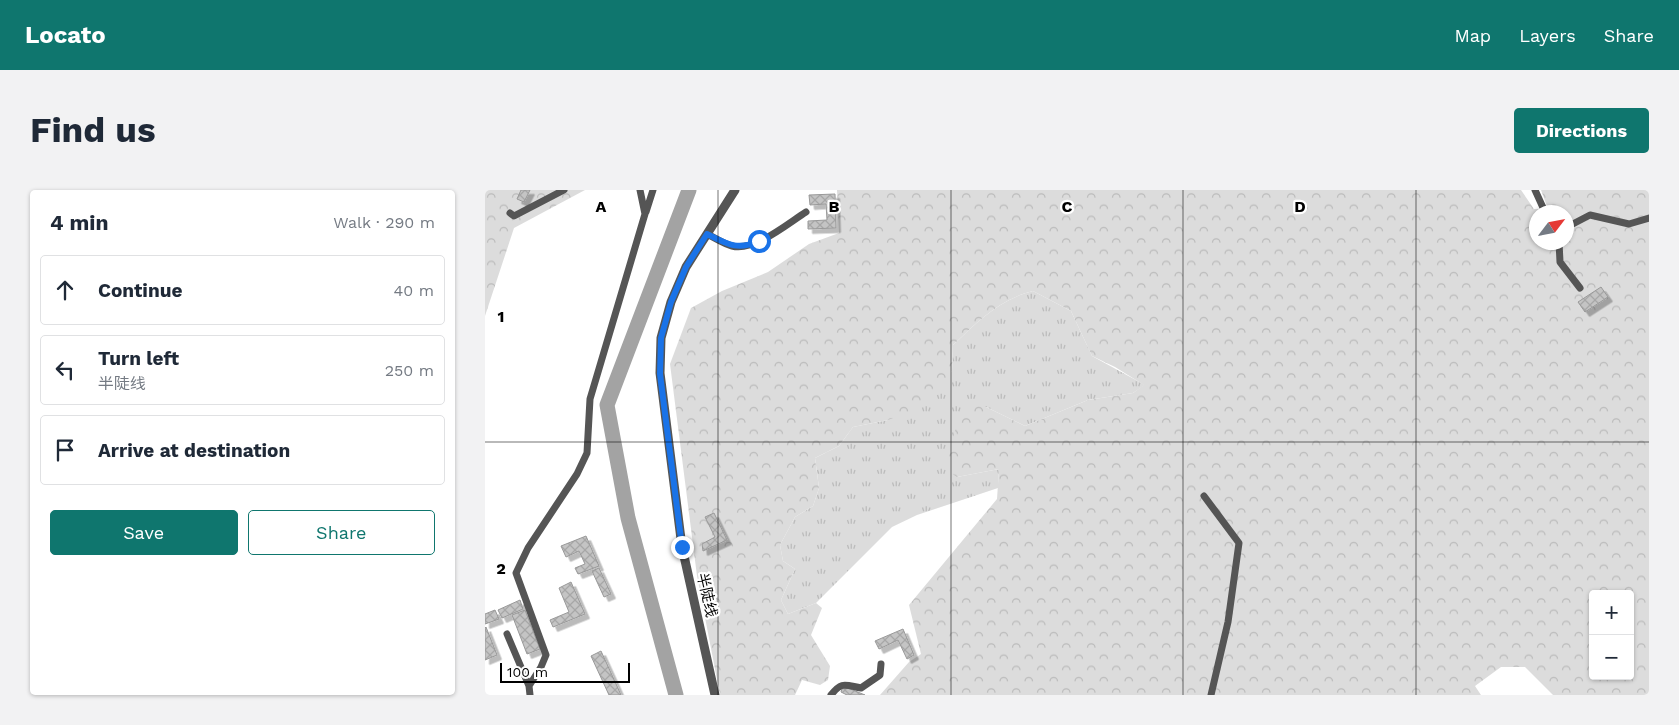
<!DOCTYPE html>
<meta charset="utf-8">
<style>
body{margin:0;font-family:"Work Sans","Noto Sans SC",sans-serif;background:#f2f2f3;color:#1f2937}
.controls{position:absolute;right:15px;bottom:15px;display:grid;overflow:hidden;border-radius:5px;box-shadow:0 1px 4px #0004}
.controls button{width:45px;height:45px;display:grid;place-items:center;padding:0;border:0;border-bottom:1px solid #e0e1e3;background:#fff;color:#1f2937;font:25px sans-serif}
.compass{position:absolute;left:1044px;top:15px;width:45px;height:45px;border-radius:50%;background:#fff;box-shadow:0 1px 4px #0004;rotate:58deg}
.scale{position:absolute;left:15px;bottom:12px;width:130px;box-sizing:border-box;padding-left:5px;border:2px solid #000;border-top:0;font-size:14px;line-height:18px;white-space:nowrap;color:#000;-webkit-text-stroke:4px #fff;paint-order:stroke}
.stop{position:absolute;width:15px;height:15px;margin:-11px;border:4px solid #1a73e8;border-radius:50%;background:#fff}
.stop.end{background:#1a73e8;border-color:#fff;box-shadow:0 1px 5px #0008}
.list{margin:0;padding:0;list-style:none}
h2{display:flex;justify-content:space-between;align-items:center;height:65px;margin:0;padding:0 20px;font-size:21px}
h2 small{font-size:16px;font-weight:400;color:#747a83}
.list li{display:grid;grid-template-columns:32px 1fr auto;gap:15px;align-items:center;box-sizing:border-box;height:70px;margin:0 10px 10px;padding:0 10px;border:1px solid #e0e1e3;border-radius:5px}
.list b{display:block;font-size:19px;white-space:nowrap}
.list p{margin:0;font-size:16px;white-space:nowrap;color:#747a83}
.list em{font-size:16px;font-style:normal;color:#747a83}
.actions{display:flex;gap:10px;padding:15px 20px}
.actions a{flex:1;padding:11px 0;border:1px solid #0f766e;border-radius:5px;text-align:center;font-size:18px;color:#0f766e}
.actions .main{background:#0f766e;color:#fff}
.icon{flex:none;width:28px;height:28px;fill:none;stroke:currentColor;stroke-width:2;stroke-linecap:round;stroke-linejoin:round}
.map{position:relative;flex:none;width:1164px;height:505px;overflow:hidden;border-radius:5px}
header{display:flex;align-items:center;gap:30px;box-sizing:border-box;height:70px;padding:0 25px;background:#0f766e;color:#fff}
header strong{font-size:24px}
nav{display:flex;gap:28px;margin-inline-start:auto;font-size:18px}
.intro{display:flex;align-items:center;justify-content:space-between;box-sizing:border-box;height:120px;padding:0 30px}
h1{margin:0;font-size:35px}
.button{padding:12px 22px;border-radius:5px;background:#0f766e;color:#fff;font-size:18px;font-weight:700}
main{display:flex;gap:30px;padding:0 30px}
aside{flex:1;background:#fff;border-radius:5px;box-shadow:0 1px 4px #0004}
.map>svg:first-child{display:block}
</style>
<header>
<strong>Locato</strong>
<nav><a>Map</a><a>Layers</a><a>Share</a></nav>
</header>
<div class="intro"><h1>Find us</h1><a class="button">Directions</a></div>
<main>
<aside>
<h2>4 min<small>Walk · 290 m</small></h2>
<ul class="list">
<li><svg class="icon" aria-label="ahead" viewBox="0 0 24 24"><path d="M12 20V5M6 11l6-6 6 6"/></svg><div><b>Continue</b></div><em>40 m</em></li>
<li><svg class="icon" aria-label="left" viewBox="0 0 24 24"><path d="M17 20v-9H6M10 6l-5 5 5 5"/></svg><div><b>Turn left</b><p>半陡线</p></div><em>250 m</em></li>
<li><svg class="icon" aria-label="arrive" viewBox="0 0 24 24"><path d="M6 21V4h12l-3 4 3 4H6"/></svg><div><b>Arrive at destination</b></div></li>
</ul>
<div class="actions"><a class="main">Save</a><a>Share</a></div>
</aside>
<div class="map">
<svg width="1164" height="505" viewBox="0 0 1164 505">
<defs>
<pattern id="grass-tufts" width="24" height="20" patternUnits="userSpaceOnUse" patternTransform="scale(1.25)"><rect width="24" height="20" fill="#dcdcdc"/><path d="M3 7l-1-3M5 7V3M7 7l1-3M15 17l-1-3M17 17v-4M19 17l1-3" fill="none" stroke="#bbb"/></pattern>
<pattern id="forest-crowns" width="20" height="18" patternUnits="userSpaceOnUse" patternTransform="scale(1.25)"><rect width="20" height="18" fill="#dcdcdc"/><path d="M2 6a3 3 0 1 1 6 0M12 15a3 3 0 1 1 6 0" fill="none" stroke="#bbb"/></pattern>
<pattern id="building-cross-hatch" width="8" height="8" patternUnits="userSpaceOnUse" patternTransform="scale(1.25)"><rect width="8" height="8" fill="#c4c4c4"/><path d="M0 0l8 8M0 8l8-8" fill="none" stroke="#a7a7a7"/></pattern>
<filter id="shadow"><feDropShadow dx="4.5" dy="4.5" stdDeviation="0" flood-color="#0004"/></filter>
</defs>
<rect width="100%" height="100%" fill="#fff"/>
<path fill="url(#grass-tufts)" d="M548,101L586,121L607,166L660,195L648,203L603,210L540,236L501,217L472,287L514,279L513,298L432,325L407,337L331,413L303,424L296,410L310,379L298,371L295,355L310,327L328,316L334,298L330,268L354,256L368,237L403,230L467,181L468,155C492,132 515,109 548,101Z"/>
<path fill="url(#forest-crowns)" fill-rule="evenodd" d="M0,0H100L29,38L0,126Z
M352,0H1036L1049,19H1063L1056,0H1164V505H1068L1040,477H1016L990,496L996,505H395L424,472L436,464L424,415L512,309L514,279L472,287L463,281L460,271L479,214L501,217L540,236L603,210L648,203L659,195L630,177L607,166L586,121L548,101C515,109 492,132 468,155L467,181L443,215L403,230L368,237L354,256L330,268L334,298L328,316L310,327L295,355L298,371L310,379L296,410L303,424L331,413L337,418L326,445L345,476L343,490L335,495L317,490L310,505H235L212,386L185,174L206,118L237,101L283,82L324,54L354,43ZM1052,22H1082V52H1052ZM1108,404H1145V486H1108Z"/>
<g fill="none" stroke-linecap="round" stroke-linejoin="round">
<path stroke="#a3a3a3" stroke-width="15" d="M191,505L143,328L122,215L204,0"/>
</g>
<path fill="url(#building-cross-hatch)" stroke="#999" filter="url(#shadow)" d="M36,0H45L39,12L32,9Z
M350,4L351,38L323,39V31L342,30L341,14L325,15L324,5Z
M1116,97L1123,107L1100,122L1093,112Z
M229,323L242,350L218,361L217,354L230,347L220,327Z
M101,346L114,376L93,384L90,378L100,374L94,361L81,367L76,356Z
M114,378L126,404L119,407L107,381Z
M86,392L100,424L68,437L65,430L84,422L74,398Z
M35,410L38,419L17,428L13,420Z
M10,420L14,429L0,434V424Z
M40,420L55,459L42,464L27,425Z
M1,437L12,465L0,470V438Z
M418,439L429,465L422,469L413,450L394,459L390,451Z
M116,461L136,505H124L106,466Z
M358,496L380,505H362L356,502Z"/>
<g fill="none" stroke-linecap="round" stroke-linejoin="round">
<path stroke="#555" stroke-width="7" d="M1050,0L1060,22
M161,22L168,0
M25,23L29,26L79,0
M1082,37L1105,25L1144,34L1164,28
M222,44C230,48 239,54 247,56C269,62 302,34 321,22
M1074,52L1075,72L1095,98
M719,306L754,353L743,432L726,505
M22,444L44,496
M45,505L44,496L56,477L61,465L31,383L43,358L92,284L102,263L105,209L160,24L155,0
M346,505C357,491 360,495 376,498L395,485L396,474"/>
<path stroke="#555" stroke-width="9" d="M230,505L197,357L175,183L176,148L186,112L201,77L250,0"/>
</g>
<g fill="none" stroke-linecap="round" stroke-linejoin="round">
<path stroke="#1a73e8" stroke-width="6" d="M197,357L175,184L176,148L186,112L201,77L222,44C242,54 252,61 274,51"/>
</g>
<path fill="none" stroke="#000" stroke-width="1" stroke-opacity="0.55" d="M233,0V505M466,0V505M698,0V505M931,0V505M0,252H1164"/>
<g text-anchor="middle" dominant-baseline="central" stroke-width="4.5" stroke-linejoin="round" paint-order="stroke">
<g font-size="15" fill="#000" stroke="#fff">
<text transform="translate(222 405) rotate(77)">半陡线</text>
</g>
</g>
<g font-size="16" text-anchor="middle" font-weight="bold" fill="#000" stroke="#fff" stroke-width="4.5" stroke-linejoin="round" paint-order="stroke">
<text x="116" y="22">A</text>
<text x="349" y="22">B</text>
<text x="582" y="22">C</text>
<text x="815" y="22">D</text>
<text x="16" y="132">1</text>
<text x="16" y="384">2</text>
</g>
</svg>
<div class="controls">
<button>+</button>
<button>−</button>
</div>
<svg class="compass" viewBox="-18 -18 36 36"><path d="M0-13l5 13h-10z" fill="#e53935"/><path d="M0 13l5-13h-10z" fill="#747a83"/></svg>
<div class="scale">100 m</div>
<div class="stop" style="left:274px;top:51px"></div>
<div class="stop end" style="left:197px;top:357px"></div>
</div>
</main>
